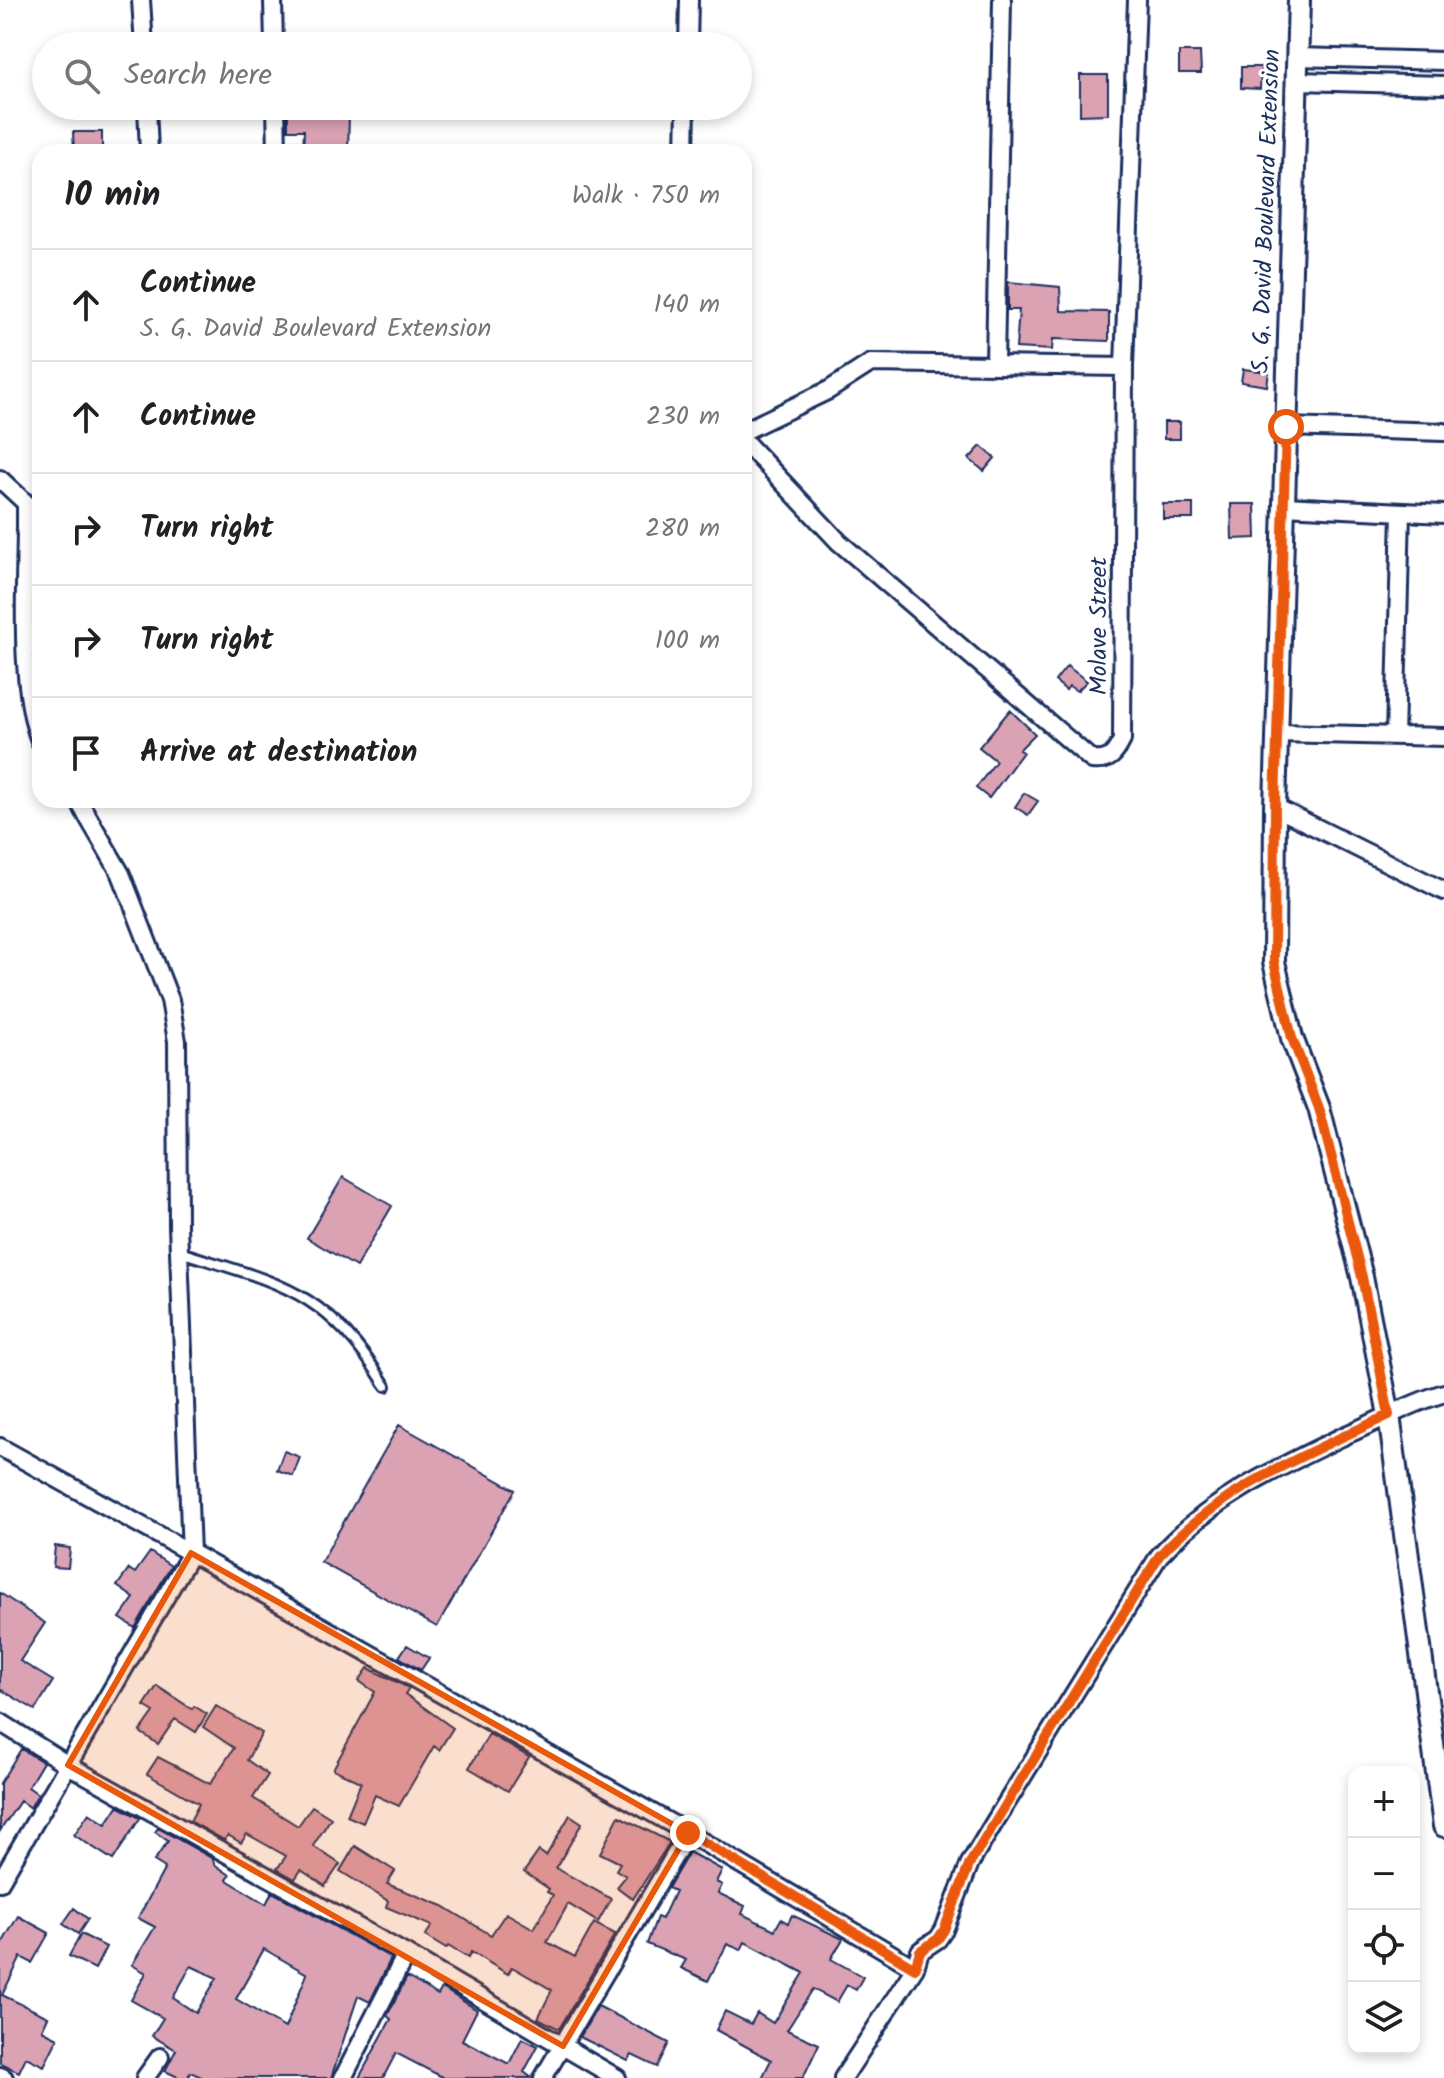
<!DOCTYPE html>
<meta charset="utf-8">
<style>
body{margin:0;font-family:Kalam,sans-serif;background:#f2f2f2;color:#202124}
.controls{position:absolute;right:24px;bottom:24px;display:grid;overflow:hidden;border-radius:16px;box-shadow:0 4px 12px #0003}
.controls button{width:72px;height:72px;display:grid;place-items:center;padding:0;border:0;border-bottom:2px solid #e0e0e0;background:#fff;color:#202124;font:40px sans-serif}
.stop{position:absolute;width:24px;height:24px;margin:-18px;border:6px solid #ea580c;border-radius:50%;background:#fff}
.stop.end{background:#ea580c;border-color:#fff;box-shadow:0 2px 8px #0008}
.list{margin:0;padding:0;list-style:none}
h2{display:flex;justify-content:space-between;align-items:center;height:104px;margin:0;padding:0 32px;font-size:34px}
h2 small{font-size:26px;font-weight:400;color:#757577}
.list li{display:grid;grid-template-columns:52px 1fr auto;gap:24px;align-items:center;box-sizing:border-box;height:112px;padding:0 32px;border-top:2px solid #e0e0e0}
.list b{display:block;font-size:30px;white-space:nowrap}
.list p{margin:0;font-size:26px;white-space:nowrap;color:#757577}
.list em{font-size:26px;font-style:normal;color:#757577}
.icon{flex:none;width:44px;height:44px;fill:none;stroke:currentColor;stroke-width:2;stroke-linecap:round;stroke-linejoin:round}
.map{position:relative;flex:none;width:1444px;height:2078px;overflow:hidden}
.search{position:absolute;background:#fff;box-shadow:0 4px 12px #0003;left:32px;top:32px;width:720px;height:88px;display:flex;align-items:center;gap:20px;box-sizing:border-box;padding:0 28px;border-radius:44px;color:#757577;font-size:30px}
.panel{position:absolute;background:#fff;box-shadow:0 4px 12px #0003;left:32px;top:144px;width:720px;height:664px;border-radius:24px}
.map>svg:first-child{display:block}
</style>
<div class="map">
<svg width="1444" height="2078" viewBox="0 0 1444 2078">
<rect width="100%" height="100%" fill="#fff"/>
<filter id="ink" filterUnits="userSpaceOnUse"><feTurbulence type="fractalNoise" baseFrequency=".0125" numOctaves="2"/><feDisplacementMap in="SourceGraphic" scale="16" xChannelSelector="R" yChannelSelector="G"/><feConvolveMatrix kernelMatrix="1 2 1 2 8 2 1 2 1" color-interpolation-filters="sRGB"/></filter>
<g filter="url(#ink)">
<path fill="#dba2b4" stroke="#1b2f5e" stroke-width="2" fill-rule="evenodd" d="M1179,52H1200L1201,73H1179Z
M1241,67H1261L1260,89L1241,88Z
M1080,75H1108V114L1080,115Z
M288,113L349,114L348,152H303L304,130H288Z
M73,132H102V152H74Z
M1008,282L1060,287L1061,311L1109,312V341L1053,339L1052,350L1016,348L1019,310H1008Z
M1243,369L1269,372L1267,386L1241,382Z
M1164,422H1180V439H1164Z
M981,446L995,458L984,471L969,459Z
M1163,504H1193V519H1163Z
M1231,504H1255L1256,538L1232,539Z
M1067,666L1087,681L1077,691L1069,686L1066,690L1055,681Z
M1010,710L1035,734L1019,750L1023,752L989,798L976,788L996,761L979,747Z
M1024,793L1038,801L1028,815L1015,807Z
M343,1177L392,1206L356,1267L307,1238Z
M399,1425L515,1490L437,1627L321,1562Z
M284,1451L300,1457L293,1476L277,1470Z
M55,1546L70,1548L68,1568L53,1567Z
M150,1552L171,1566L135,1628L120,1618L134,1598L117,1586L129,1569L135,1573Z
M0,1593L45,1623L20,1661L53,1681L35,1710L0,1689Z
M407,1645L429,1658L421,1670L399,1657Z
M368,1668L409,1688L405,1694L453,1728L439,1750L434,1746L399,1806L375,1795L363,1823L347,1816L361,1782L333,1769L375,1692L359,1681Z
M157,1686L192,1709L194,1706L207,1714L196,1732L175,1719L158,1744L140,1732L154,1712L144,1706Z
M216,1706L262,1733L247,1760L268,1775L253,1798L298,1826L312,1806L331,1818L313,1846L340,1864L325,1886L301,1870L295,1879L277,1869L286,1856L247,1834L241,1843L228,1835L224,1840L190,1821L199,1804L147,1774L158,1757L210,1784L234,1748L203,1727Z
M489,1734L529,1757L508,1791L469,1768Z
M21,1749L43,1762L28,1787L38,1794L30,1808L20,1801L0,1831V1783Z
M118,1806L140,1818L113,1860L74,1835L89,1813L106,1824Z
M570,1815L582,1823L556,1868L611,1899L598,1922L568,1904L547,1942L575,1957L594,1923L615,1934L559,2029L538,2018L552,1990L512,1967L508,1974L471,1952L468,1958L448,1946L446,1949L425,1936L432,1926L386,1907L388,1901L340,1871L355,1846L395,1871L387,1884L443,1906L491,1935L506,1913L534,1929L553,1895L547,1892L549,1889L524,1872L539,1851L546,1856Z
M619,1816L670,1842L633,1899L617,1887L626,1876L616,1870L620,1863L600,1853Z
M158,1828L213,1859L214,1864L230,1875L227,1880L266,1904L272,1892L391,1958L370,2002L358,1996L331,2078H204L190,2072L188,2078H180L165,2071L176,2050L152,2036L163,2018L131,2000L146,1973L132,1965L155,1927L138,1918L165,1868L154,1861L168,1841L155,1832ZM264,1949L307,1974L285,2028L236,1999ZM191,1966L217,1978L196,2013L173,1998Z
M689,1852L722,1870L716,1882L722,1885L718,1893L745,1906L742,1914L775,1930L781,1919L788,1923L792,1915L843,1939L831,1959L863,1977L856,1990L847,1985L837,2002L813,1989L787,2030L819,2044L803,2078H762L771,2060L716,2030L725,2011L751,2024L757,2013L773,2023L804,1973L745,1942L741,1950L727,1944L708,1981L681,1968L686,1960L647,1944L657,1917L662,1919L675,1891L668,1888Z
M74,1908L88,1919L78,1934L63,1924Z
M18,1916L49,1933L32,1963L21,1957L2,1995L48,2017L42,2030L58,2038L44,2066L26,2057L19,2072L0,2063V1947Z
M81,1934L106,1947L95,1969L69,1956Z
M407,1977L438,1995L442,1988L477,2010L462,2040L509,2064L522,2038L538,2046L524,2072L532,2078H444L396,2053L383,2078H359L391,2019L387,2016Z
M598,2006L669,2043L657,2067L632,2055L628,2061L580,2037Z"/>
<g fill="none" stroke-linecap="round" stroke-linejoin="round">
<defs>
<path id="service" d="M180,1252C284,1285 324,1289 386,1386"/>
<path id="minor" d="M141,0L144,46
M273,0L274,46
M688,46L689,0
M1297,57L1444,61
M1297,81L1444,85
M147,106L149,152
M276,106L277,152
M685,152L686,106
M995,364L1002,0
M1286,427L1444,432
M744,431L829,390L871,363L1124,367
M744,441L839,542L1092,760C1110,762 1115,754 1122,740L1124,367L1137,0
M0,479L40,516
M1284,506L1444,514
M26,507C27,575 17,679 40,741
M1277,733L1444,737
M1395,736L1401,512
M78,800L121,874L170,1000L177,1041L178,1226L191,1553
M1275,807L1444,891
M0,1447L191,1553
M0,1722L68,1765L406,1954L617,2078
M0,1882L191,1553L688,1833L915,1968L843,2078
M915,1968L920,1951L938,1939L944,1930L970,1863L994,1823L1159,1556C1211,1498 1279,1467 1348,1434C1380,1420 1411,1403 1444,1393
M0,2076L4,2078
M145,2078L160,2057
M343,2078L406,1954
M543,2078L688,1833"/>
<path id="tertiary" d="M1299,0L1275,807L1274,962L1292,1038L1319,1108L1362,1277L1389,1415L1444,1826"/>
</defs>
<use href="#service" stroke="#1b2f5e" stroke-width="14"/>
<use href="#minor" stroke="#1b2f5e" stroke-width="22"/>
<use href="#tertiary" stroke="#1b2f5e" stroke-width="26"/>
<use href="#service" stroke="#fff" stroke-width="8"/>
<use href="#minor" stroke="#fff" stroke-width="16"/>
<use href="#tertiary" stroke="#fff" stroke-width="20"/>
</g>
</g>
<g fill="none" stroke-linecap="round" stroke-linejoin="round" filter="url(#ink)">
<path stroke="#ea580c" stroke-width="10" d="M688,1833L915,1968L920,1951L938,1939L944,1930L970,1863L1159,1556C1221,1488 1307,1454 1389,1415L1362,1277L1319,1108L1292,1038L1274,962L1275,807L1286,427"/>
</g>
<path fill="#e8590c" fill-opacity="0.2" stroke="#e8590c" stroke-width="6" stroke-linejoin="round" d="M191,1553L688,1833L563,2046L68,1765Z"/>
<g text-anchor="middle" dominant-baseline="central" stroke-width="6" stroke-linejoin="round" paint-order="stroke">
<g font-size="24" fill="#1b2f5e" stroke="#fff">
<text transform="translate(1267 211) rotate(-88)">S. G. David Boulevard Extension</text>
<text transform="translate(1099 626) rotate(-90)">Molave Street</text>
</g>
</g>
</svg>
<div class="controls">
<button>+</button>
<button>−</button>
<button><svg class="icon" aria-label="locate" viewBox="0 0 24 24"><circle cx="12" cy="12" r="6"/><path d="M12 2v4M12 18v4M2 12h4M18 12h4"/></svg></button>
<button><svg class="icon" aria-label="layers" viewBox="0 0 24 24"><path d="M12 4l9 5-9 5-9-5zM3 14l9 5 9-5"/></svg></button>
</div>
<div class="stop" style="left:1286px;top:427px"></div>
<div class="stop end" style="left:688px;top:1833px"></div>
<div class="search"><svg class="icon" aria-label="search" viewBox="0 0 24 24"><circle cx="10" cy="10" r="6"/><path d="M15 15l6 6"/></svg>Search here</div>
<section class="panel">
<h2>10 min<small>Walk · 750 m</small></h2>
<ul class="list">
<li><svg class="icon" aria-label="ahead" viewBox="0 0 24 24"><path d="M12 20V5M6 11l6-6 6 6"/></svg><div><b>Continue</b><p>S. G. David Boulevard Extension</p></div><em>140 m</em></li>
<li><svg class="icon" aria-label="ahead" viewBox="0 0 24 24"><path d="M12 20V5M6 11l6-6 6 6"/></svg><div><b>Continue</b></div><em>230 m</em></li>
<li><svg class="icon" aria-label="right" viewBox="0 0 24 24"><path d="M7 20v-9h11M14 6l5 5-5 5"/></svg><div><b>Turn right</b></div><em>280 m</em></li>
<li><svg class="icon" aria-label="right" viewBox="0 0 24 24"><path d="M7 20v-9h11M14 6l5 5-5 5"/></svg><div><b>Turn right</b></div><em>100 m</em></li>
<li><svg class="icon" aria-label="arrive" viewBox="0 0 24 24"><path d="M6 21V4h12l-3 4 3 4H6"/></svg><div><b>Arrive at destination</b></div></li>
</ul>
</section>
</div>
